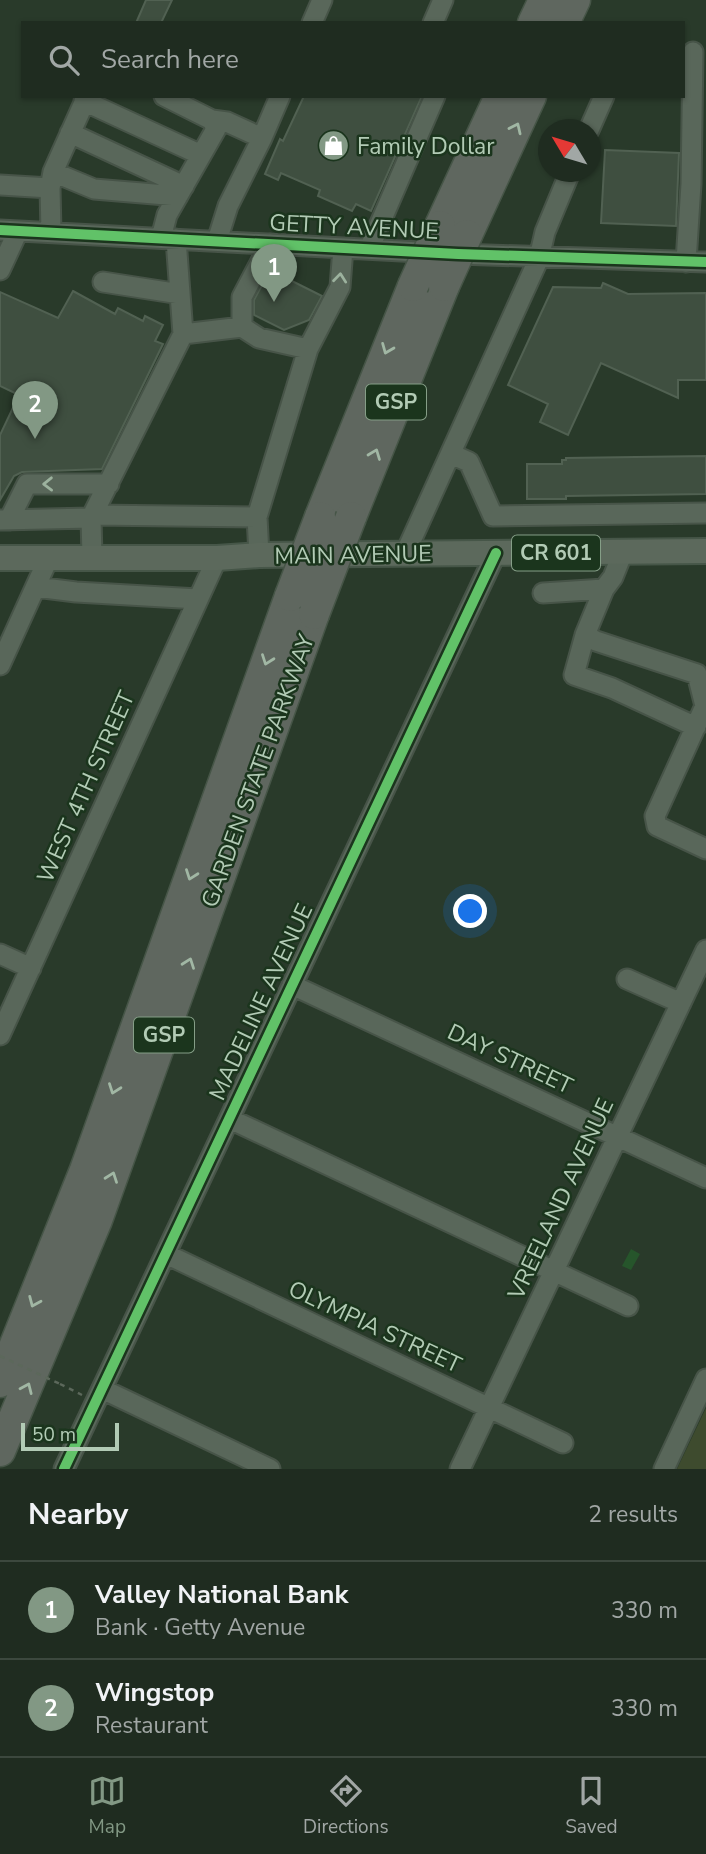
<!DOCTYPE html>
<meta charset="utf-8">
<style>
body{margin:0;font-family:"Nunito Sans",sans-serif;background:#273429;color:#f1f3f6}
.compass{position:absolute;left:538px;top:119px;width:63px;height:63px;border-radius:50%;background:#1f2c20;box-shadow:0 2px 5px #0004;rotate:308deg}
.scale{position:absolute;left:21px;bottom:18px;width:98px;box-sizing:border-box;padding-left:7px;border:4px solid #b2cbb5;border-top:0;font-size:19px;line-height:24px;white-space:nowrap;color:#b2cbb5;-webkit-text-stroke:5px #1b351d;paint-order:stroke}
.you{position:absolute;left:471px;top:912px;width:24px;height:24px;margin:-18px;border:5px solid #fff;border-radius:50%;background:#1a73e8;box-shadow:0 0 0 10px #1a73e833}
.badge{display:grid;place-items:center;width:46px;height:46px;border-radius:50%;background:#829884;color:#fff;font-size:23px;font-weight:700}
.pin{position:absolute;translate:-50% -58px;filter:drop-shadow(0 2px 4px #0008)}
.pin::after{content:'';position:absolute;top:37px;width:24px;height:21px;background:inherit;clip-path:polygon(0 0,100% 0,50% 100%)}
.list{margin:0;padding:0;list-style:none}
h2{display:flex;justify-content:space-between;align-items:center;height:91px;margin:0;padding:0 28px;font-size:30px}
h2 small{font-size:23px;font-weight:400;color:#a1a7a5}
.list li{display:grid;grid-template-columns:46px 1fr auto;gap:21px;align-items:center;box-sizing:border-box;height:98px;padding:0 28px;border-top:2px solid #3c483e}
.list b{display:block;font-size:26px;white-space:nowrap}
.list p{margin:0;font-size:23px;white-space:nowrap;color:#a1a7a5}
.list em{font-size:23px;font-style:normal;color:#a1a7a5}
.icon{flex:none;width:38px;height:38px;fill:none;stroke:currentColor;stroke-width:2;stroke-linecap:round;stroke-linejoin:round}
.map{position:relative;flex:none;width:706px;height:1469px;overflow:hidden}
.search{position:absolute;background:#1f2c20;box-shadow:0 2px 5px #0004;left:21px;right:21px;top:21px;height:77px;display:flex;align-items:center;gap:18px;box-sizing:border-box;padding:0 24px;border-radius:0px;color:#a1a7a5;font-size:26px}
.sheet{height:287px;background:#1f2c20}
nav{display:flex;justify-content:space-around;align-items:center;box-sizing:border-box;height:98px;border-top:2px solid #3c483e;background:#1f2c20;font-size:19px;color:#a1a7a5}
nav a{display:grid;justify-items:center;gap:4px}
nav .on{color:#829884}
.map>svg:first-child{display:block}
</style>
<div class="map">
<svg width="706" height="1469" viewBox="0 0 706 1469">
<rect width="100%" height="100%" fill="#293a2a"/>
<path fill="#3e4b2e" d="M706,1408V1469H677Z"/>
<path fill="#26552b" d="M631,1249L640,1254L631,1270L622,1266Z"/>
<path fill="#3f4f40" stroke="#516152" stroke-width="2" d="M146,0H172L161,23H136Z
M304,96H422L371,211L356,204L352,211L318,196L320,190L281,173L278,180L265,174L280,139L283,141Z
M605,150L679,153L676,226L601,223Z
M274,272L322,296L309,320L284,330L254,315V300L268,274Z
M603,283L628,294L706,293V380H678V398L601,363L568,435L540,422L548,404L508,385L553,287L601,288Z
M73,291L115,314L118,308L143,321L145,316L163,325L155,341L163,344L102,469L22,472L14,476L0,500V435L19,395L0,386V292L58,318Z
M706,456V494L566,496V499H527V464H562V460H566V458Z"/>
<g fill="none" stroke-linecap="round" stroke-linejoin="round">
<defs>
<path id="minor" d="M312,23L322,0
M433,23L443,0
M84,101L201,155
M212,120L227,122L262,138L280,96
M589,130L604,96
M70,133L184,186
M53,172L94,189L178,196
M0,185L50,188
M0,230L458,254L706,262
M51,232L50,188L53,172L87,96
M161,238L167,215L216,129L212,120L164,96
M217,241L228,206L262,138
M270,244L242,297V327L259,338L308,349
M369,249L435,96
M686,262L691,184L693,52
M0,270L18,231
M103,282L180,294
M183,334L242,327
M451,454L469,462L493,516L706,513
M93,515L257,517L308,349L340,287L343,248
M257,517L259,555
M0,520L91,518
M9,520L27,484H109
M405,554L539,258L545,232L570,172
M92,557L91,518L183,334L176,239
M36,587L76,592L198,599
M543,593L604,589L613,577L623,552
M585,635L604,589
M0,665L49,557
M696,727L612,688L574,675L585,635L596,641L697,674L705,706L655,816L657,826L706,849
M0,954L31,968
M627,979L681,1003
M292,985L706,1178
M0,1035L217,558
M230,1119L628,1306
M166,1254L563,1443
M102,1389L270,1469
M64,1469L496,553
M460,1469L706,950
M664,1469L706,1379"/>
<path id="major" d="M0,558H217L259,555L706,551"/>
<path id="highway" d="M533,23L544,0
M564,23L575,0
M440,226L500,96
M467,235L531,96
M320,517L413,286
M351,517L444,286
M0,1382L85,1170L290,596
M0,1451L97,1220L314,614"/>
</defs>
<use href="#minor" stroke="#475448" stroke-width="23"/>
<use href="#major" stroke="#465648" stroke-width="28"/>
<use href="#highway" stroke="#465547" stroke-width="33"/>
<path stroke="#5c685b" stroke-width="2.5" stroke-dasharray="5 5" stroke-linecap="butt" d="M60,1384L82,1395"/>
<use href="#minor" stroke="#59675a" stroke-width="19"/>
<use href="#major" stroke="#5c695c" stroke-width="24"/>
<use href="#highway" stroke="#5f675f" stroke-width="30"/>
<defs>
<path id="highway-bridge" d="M413,286L440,226
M444,286L467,235
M290,596L320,517
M314,614L351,517"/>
</defs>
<use href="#highway-bridge" stroke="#465547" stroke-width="33" stroke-linecap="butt"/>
<path stroke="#5c685b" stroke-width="2.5" stroke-dasharray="5 5" stroke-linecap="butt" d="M0,1356L60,1384"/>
<use href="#highway-bridge" stroke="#5f675f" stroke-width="30"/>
<defs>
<path id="cycleway" d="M0,230L458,254L706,262
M64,1469L496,553"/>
</defs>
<use href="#cycleway" stroke="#1b351d" stroke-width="15"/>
<use href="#cycleway" stroke="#61c268" stroke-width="10"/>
</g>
<defs><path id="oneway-chevron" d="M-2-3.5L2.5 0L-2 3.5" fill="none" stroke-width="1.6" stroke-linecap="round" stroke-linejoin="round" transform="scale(1.75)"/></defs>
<g stroke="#a1b7a4">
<use href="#oneway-chevron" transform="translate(516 128) rotate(-65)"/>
<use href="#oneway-chevron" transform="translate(387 349) rotate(112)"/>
<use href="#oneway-chevron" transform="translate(375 454) rotate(-69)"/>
<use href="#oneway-chevron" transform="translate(267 660) rotate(110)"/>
<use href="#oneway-chevron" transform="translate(191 875) rotate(110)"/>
<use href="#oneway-chevron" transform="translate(189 963) rotate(-70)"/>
<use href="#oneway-chevron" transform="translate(114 1089) rotate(110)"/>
<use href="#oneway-chevron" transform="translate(112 1177) rotate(-70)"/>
<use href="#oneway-chevron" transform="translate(34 1302) rotate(113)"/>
<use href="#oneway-chevron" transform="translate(27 1388) rotate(-66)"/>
</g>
<g stroke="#9cb29e">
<use href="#oneway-chevron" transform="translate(340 278) rotate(-84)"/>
<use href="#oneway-chevron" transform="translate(48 484) rotate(179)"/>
</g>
<defs>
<symbol id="shop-disc" viewBox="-11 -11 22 22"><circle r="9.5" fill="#829884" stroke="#1b351d"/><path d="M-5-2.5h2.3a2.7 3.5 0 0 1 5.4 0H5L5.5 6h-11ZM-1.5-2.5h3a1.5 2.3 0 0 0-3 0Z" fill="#fff"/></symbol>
</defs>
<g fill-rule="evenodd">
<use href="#shop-disc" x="316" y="128" width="35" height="35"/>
</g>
<g text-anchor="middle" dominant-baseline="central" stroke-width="5" stroke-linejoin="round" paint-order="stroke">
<g fill="#1b351d" stroke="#859e87" stroke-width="2">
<rect x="366" y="384.5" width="60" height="35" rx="5"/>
<rect x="512" y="535.5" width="88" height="35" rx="5"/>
<rect x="134" y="1017.5" width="60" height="35" rx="5"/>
</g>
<g font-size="21" font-weight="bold" fill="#b2cbb5">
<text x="396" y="402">GSP</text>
<text x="556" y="553">CR 601</text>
<text x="164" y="1035">GSP</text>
</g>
<g font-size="23" fill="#b2cbb5" stroke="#1b351d" text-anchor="start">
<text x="357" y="146">Family Dollar</text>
</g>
<g font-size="23" fill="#b2cbb5" stroke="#1b351d">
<text transform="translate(354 227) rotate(3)">GETTY AVENUE</text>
<text transform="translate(353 555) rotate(-1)">MAIN AVENUE</text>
<text transform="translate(258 771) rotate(-70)">GARDEN STATE PARKWAY</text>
<text transform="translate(86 787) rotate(-66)">WEST 4TH STREET</text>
<text transform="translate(261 1002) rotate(-65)">MADELINE AVENUE</text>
<text transform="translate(510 1059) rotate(25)">DAY STREET</text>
<text transform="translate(561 1199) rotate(-65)">VREELAND AVENUE</text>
<text transform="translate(375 1327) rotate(25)">OLYMPIA STREET</text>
</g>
</g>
</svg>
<svg class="compass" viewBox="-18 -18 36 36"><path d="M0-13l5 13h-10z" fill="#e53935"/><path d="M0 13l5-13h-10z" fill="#a1a7a5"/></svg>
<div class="scale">50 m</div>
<div class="you"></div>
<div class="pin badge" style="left:274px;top:302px">1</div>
<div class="pin badge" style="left:35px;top:439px">2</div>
<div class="search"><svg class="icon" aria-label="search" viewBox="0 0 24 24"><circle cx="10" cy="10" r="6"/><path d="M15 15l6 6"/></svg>Search here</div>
</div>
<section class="sheet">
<h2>Nearby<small>2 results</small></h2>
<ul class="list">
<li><span class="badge">1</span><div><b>Valley National Bank</b><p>Bank · Getty Avenue</p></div><em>330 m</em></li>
<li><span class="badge">2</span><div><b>Wingstop</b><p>Restaurant</p></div><em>330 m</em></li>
</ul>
</section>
<nav>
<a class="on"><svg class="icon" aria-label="map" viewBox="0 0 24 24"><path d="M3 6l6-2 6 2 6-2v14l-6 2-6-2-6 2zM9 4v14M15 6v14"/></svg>Map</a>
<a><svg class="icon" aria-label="directions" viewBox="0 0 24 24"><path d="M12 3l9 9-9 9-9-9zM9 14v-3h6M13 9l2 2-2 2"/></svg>Directions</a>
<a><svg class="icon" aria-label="saved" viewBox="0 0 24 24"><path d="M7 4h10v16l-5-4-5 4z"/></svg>Saved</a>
</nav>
